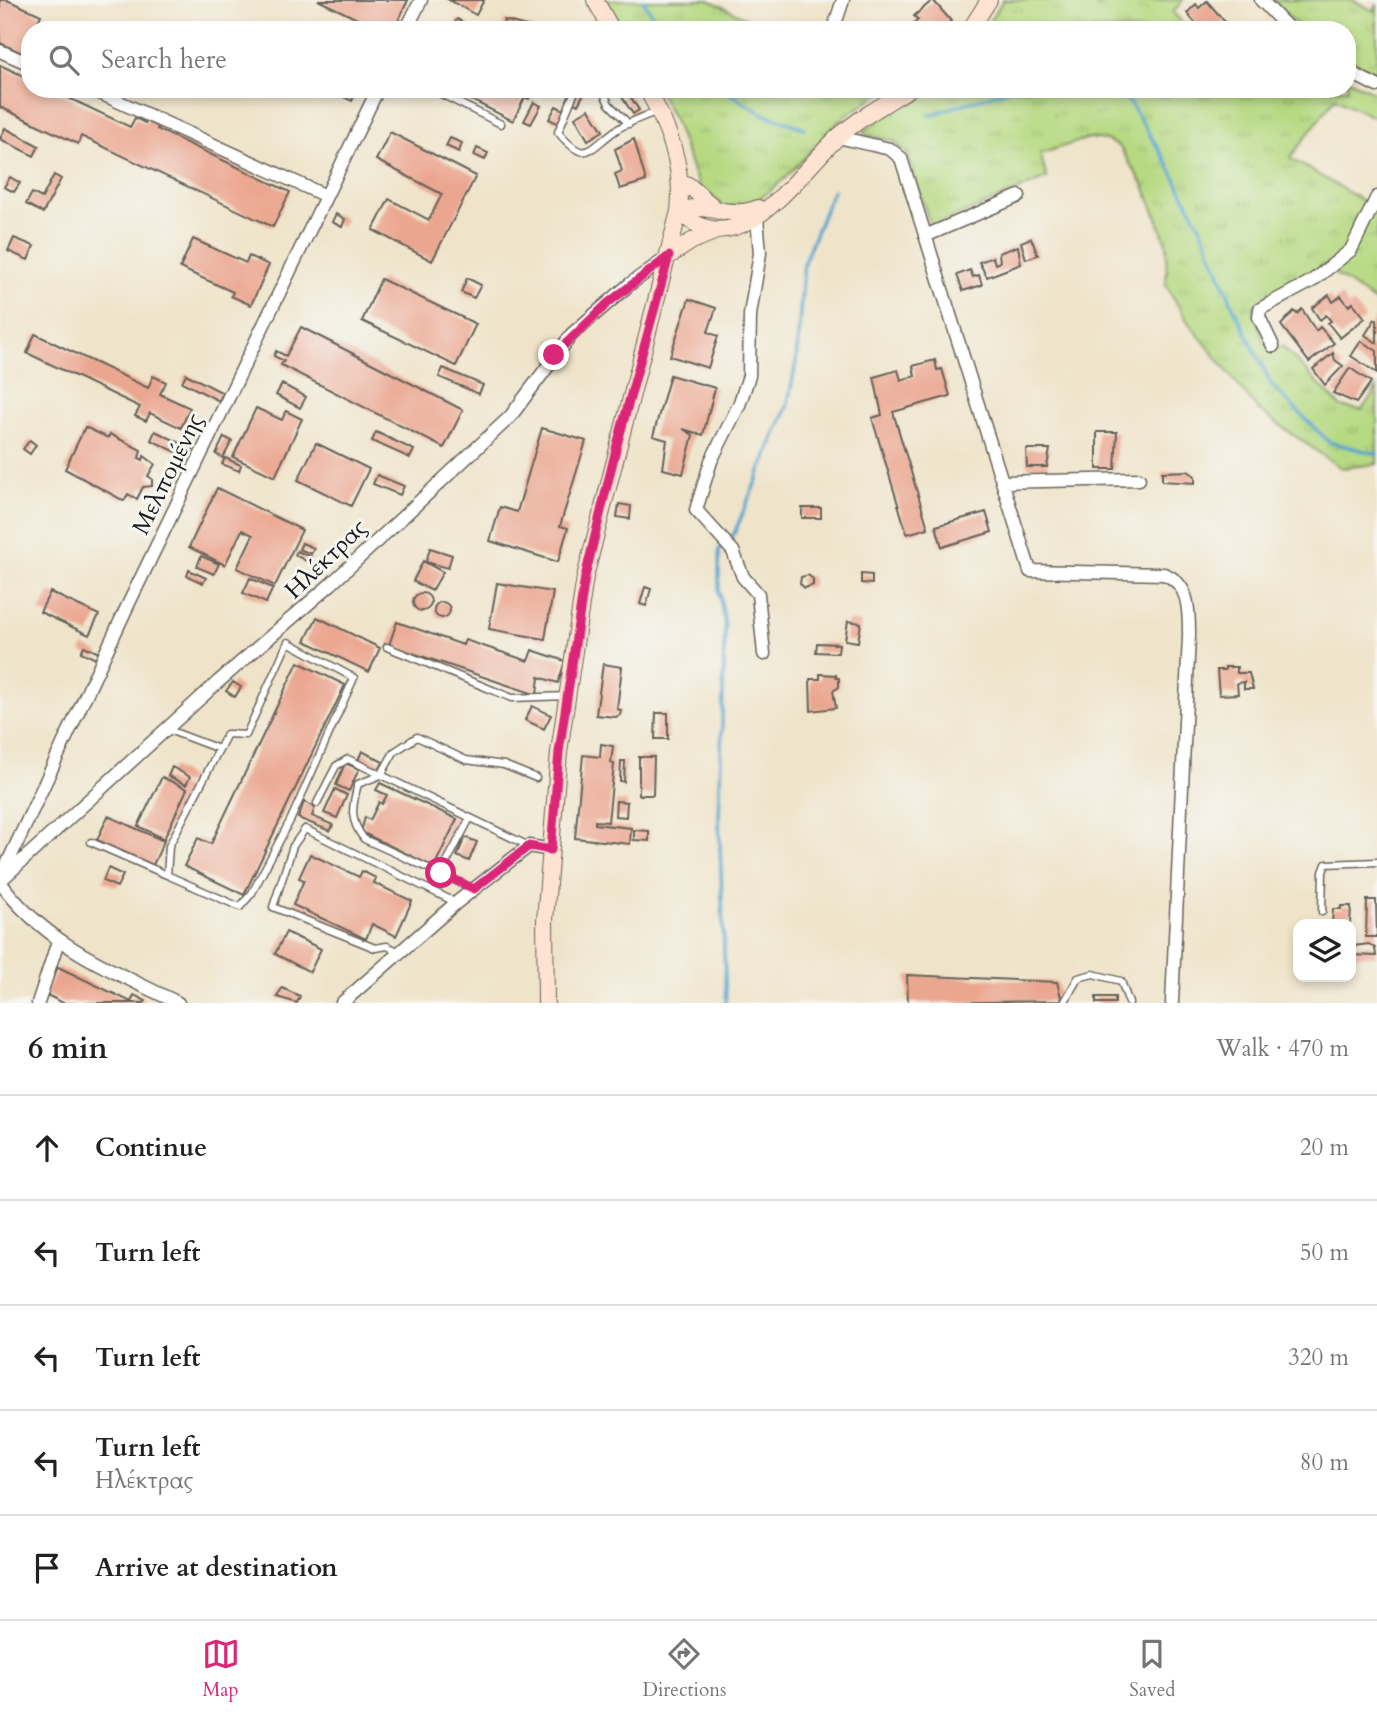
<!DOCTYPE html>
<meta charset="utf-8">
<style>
body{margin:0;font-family:Cardo,serif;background:#f6f6f6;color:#222}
.controls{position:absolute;right:21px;bottom:21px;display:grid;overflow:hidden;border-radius:14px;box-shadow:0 4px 10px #0003}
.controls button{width:63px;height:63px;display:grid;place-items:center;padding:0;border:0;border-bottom:2px solid #e0e0e0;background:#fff;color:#222;font:35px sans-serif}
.stop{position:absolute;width:21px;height:21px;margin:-16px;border:5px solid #db2777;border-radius:50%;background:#fff}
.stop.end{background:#db2777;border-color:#fff;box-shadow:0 2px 7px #0008}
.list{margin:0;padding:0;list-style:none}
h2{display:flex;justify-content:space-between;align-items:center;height:91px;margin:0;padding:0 28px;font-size:30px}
h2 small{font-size:23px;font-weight:400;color:#767676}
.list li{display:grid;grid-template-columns:46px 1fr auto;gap:21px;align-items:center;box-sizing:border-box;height:105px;padding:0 28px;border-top:2px solid #e0e0e0}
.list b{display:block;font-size:26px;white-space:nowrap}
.list p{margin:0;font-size:23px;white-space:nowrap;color:#767676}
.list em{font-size:23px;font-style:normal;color:#767676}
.icon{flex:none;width:38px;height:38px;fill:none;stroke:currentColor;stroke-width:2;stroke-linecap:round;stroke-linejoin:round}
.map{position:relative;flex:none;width:1377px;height:1003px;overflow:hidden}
.search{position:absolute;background:#fff;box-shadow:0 4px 10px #0003;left:21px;right:21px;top:21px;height:77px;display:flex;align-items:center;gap:18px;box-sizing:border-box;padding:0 24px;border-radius:28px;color:#767676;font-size:26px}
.sheet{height:616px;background:#fff}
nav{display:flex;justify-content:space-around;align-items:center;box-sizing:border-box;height:98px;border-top:2px solid #e0e0e0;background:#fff;font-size:19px;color:#767676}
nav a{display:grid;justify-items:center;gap:4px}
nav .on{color:#db2777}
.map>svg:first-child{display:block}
</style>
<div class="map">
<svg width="1377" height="1003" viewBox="0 0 1377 1003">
<defs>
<pattern id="grass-tufts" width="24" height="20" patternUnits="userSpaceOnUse" patternTransform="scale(1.75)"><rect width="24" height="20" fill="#b6d981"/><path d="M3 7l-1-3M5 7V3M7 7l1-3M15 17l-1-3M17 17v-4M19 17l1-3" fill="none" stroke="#9cba6f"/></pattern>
</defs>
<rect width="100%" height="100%" fill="#f6f6f2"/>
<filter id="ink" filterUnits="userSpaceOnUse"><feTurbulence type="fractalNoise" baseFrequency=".0143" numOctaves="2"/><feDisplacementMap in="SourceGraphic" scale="14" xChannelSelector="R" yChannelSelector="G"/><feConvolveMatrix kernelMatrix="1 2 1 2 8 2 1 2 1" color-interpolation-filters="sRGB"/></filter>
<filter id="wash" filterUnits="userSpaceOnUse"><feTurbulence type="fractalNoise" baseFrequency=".00686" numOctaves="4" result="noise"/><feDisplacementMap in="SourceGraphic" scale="28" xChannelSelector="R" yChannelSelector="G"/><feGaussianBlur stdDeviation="1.57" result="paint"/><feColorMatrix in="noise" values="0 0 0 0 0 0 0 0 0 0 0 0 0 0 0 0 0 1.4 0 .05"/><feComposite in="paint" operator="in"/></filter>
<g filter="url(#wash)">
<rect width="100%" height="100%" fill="#efe4ca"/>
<path fill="url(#grass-tufts)" stroke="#697a4e" stroke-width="2" d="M606,0H709L771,30H623Z
M1003,0H1089L1099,7L1106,0H1183L1173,12L1188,30H984Z
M1273,0H1353L1374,11L1377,4V73L1347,58V30H1302Z
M1347,79L1377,94V119L1335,98L1290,158L1377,209V303L1322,265L1308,277L1254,307L1262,338L1272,350L1282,346L1341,407L1362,410L1377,388V464L1341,468L1258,410L1188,322L1166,285L1167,246L1155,212L1144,186L1119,146L1106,140L1089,138L1040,154L1047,178L931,227L907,153L894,141L866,135L863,131L927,89H1236L1241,95L1246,89H1347Z
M657,89H886L840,120L785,178L762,197L751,203L725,207L699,187L674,120Z"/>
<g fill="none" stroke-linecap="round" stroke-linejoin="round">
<path stroke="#53a3cd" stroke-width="3.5" d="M643,0L662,30
M722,89L763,114L804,128
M1117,89L1132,106L1169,166L1202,230L1233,306L1272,386L1329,442L1377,454
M930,115L1010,89
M728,540L734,534L787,407L796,363L804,262L833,190
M723,546L719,550V591L725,626L719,820L726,1003"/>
</g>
<g id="blocks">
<path fill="#eba68f" d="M0,0H7L41,15L34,30H30V41L24,54L0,43Z
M318,0H408L394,30H380Z
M449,0H484L476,15Z
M933,0L951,21L941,30H907L918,20L914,16Z
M1207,1L1232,30H1201L1187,13L1196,4L1199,8Z
M457,19L468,25L465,30H451Z
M504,20L533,28V30L503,26Z
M0,65L30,79V89H50L130,127L135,118L145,123L149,116L161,122L157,129L290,192L273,227L81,136L78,144L0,107Z
M327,89H357L352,101Z
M450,89H534L529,99L525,97L513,121Z
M572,89H586L578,105L567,100Z
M628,93L639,110L633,114L622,97Z
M534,102L541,106L531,124L524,121Z
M556,106L566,111L559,124L549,119Z
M589,109L603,131L588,140L575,117Z
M5,128L39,146L34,156L0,139Z
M390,132L476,176L432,261L373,230L389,199L429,220L442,194L376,160Z
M450,138L462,143L459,152L446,146Z
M634,139L646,181L620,189L615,174L622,171L615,149Z
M477,148L488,153L485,160L474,155Z
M54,175L61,179L43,213L26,204L32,193L42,198Z
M10,177L20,183L14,192L4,187Z
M336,214L345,219L342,227L332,222Z
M14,238L34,246L28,260L8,251Z
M1031,238L1038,255L1026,259L1021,242Z
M193,239L246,263L249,256L269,265L251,305L231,296L233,292L180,268Z
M1018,246L1021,264L987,277L979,262L993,257L995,264L1000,262L999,253Z
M970,270L973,277L979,275L982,285L963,291L957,275Z
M467,278L481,285L474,298L461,292Z
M381,279L476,324L456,366L362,321Z
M1329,295L1333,302L1341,296L1349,306L1353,303L1365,318L1340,338L1328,323L1331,321L1326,315L1320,320L1312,308Z
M689,299L716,308L708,332L718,336L708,368L670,356Z
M1302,309L1316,331L1320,327L1334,343L1309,362L1281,325L1294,311L1297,314Z
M1375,319L1377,320V343L1365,335Z
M301,327L463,410L444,448L281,365L284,361L274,356L276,351L286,356Z
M35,334L148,388L153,376L166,382L160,394L190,408L181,428L150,413L146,421L135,416L140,407L27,353Z
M1361,341L1377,351V373L1351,356Z
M1333,353L1335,360L1343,366L1325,385L1313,369Z
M935,360L937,370L942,369L950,396L893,412L928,528L907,534L872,418L882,415L874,377L898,370L901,380L904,379L915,376L913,366Z
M443,368L483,385L479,394L439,377Z
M1350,368L1371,382L1356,403L1333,393Z
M186,374L223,393L219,401L182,382Z
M670,375L715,388L703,435L683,429L693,435L683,474L663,469L667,440L653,436Z
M282,384L306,397L300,408L276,395Z
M256,408L282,420L286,411L302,419L275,477L233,457Z
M85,427L108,438L110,434L141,450L139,458L143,460L144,456L155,464L148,476L152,479V486L143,487L137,499L128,494L124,501L65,469Z
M542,428L586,441L560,526L568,528L558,562L490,541L500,507L517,512Z
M155,431L193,449L189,458L151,440Z
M376,432L414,450L410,458L372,441Z
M1097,432H1117L1115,469H1097Z
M224,437L232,441L223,458L216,454Z
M30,440L36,445L30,454L23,449Z
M316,443L369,469L351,506L298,480Z
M1026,449H1050L1047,467H1027Z
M225,458L241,465L239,471L222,464Z
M1188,471L1195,476V483L1162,481V472Z
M377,475L404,486L400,495L373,484Z
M217,488L302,530L275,586L237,568L253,535L242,530L225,565L189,547Z
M155,496L161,498L156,509L150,507Z
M619,504L631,506L630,519L617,517Z
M802,508H821V518H802Z
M986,512L992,532L942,547L936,526Z
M302,543L314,548L311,554L299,549Z
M430,548L452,555L448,568L426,562Z
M297,551L311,557L308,562L295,555Z
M201,556L219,564L214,574L197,567Z
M423,561L443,572L432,591L413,581Z
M189,570L206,578L203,583L187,576Z
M861,574L872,575V584L861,583Z
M808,575L813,579V585L805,588L800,584L801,577Z
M250,578L273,588L266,603L243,593Z
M497,583L553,592L545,639L489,629Z
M645,587L651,589L646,606L640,604Z
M50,592L99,615L89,635L40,612Z
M413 602a9 9 0 1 1 18 0a9 9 0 1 1-18 0Z
M434 610a8 8 0 1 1 16 0a8 8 0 1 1-16 0Z
M317,617L380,648L369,672L305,641Z
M848,621L861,623L858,642L845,640Z
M397,622L463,645L465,640L528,661L532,650L565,661L558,683L539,677L537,695L389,645Z
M817,643L839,644L838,653L816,652Z
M84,646L99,653L96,659L81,652Z
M298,662L345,685L244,895L184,866L198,838L211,844Z
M603,664L622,667L617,709L621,710L620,715L616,717L596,715Z
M1225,667H1237V673H1249L1253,689H1244V682L1237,683L1238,694L1219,695L1217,670H1225Z
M820,674L836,675V678H839V687L833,691L836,708L811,711L810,679H820Z
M233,682L241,687L235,697L226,691Z
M532,706L551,715L544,729L525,720Z
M656,713H668V739H655Z
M601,744L613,746L611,763L614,764L608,822L595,821V824L631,828L630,844L575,838L583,755L600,757Z
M362,751L383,762L379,771L358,760Z
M639,757H654L653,795H639Z
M621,761H625L624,782L620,781Z
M345,763L359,769L349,791L336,785Z
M172,767L190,777L186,785L168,776Z
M162,777L187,789L164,839L138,826Z
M380,783L457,819L434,867L361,832L365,817L370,820L379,802L382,804L387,795L376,790Z
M335,789L347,795L337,818L324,813Z
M616,801L627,802L626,817L615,816Z
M304,802L315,807L312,816L333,825L330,831L298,818Z
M108,816L164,841L153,865L97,840Z
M634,830L649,831V841L634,840Z
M465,837L477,842L469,861L457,856Z
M310,854L359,877L362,871L376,878L374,883L412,901L396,936L372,924L366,939L293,905L304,880L299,878Z
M108,868L123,875L117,887L103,881Z
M1367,900H1376L1377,937H1366Z
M1341,906H1351L1350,924H1332L1333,909H1341Z
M286,932L321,949L310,972L275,954Z
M1369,944L1375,948L1376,956L1352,955L1354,946Z
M58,967L131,1002L134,995L146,1001L144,1003H63L45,994Z
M907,975L1057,982L1062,1001L908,1003Z
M282,988L300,996L297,1003L277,997Z
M1096,997H1115V1003H1096Z"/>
</g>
</g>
<g filter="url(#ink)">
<use href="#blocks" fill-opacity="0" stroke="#666259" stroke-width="2"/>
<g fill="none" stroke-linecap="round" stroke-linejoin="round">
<defs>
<path id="lane" d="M431,89L501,124
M576,89L558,132C586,166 589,149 616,130C628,122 644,117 657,111
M602,89L609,104L629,124
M288,642L354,678L291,819L252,893L240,907L167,875L169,846L227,734L246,735Z
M387,647L512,698L567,696
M166,729L219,749
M317,803L336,766L348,759L529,846
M91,842L167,875
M441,873L470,818
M474,889L364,839C349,820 352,806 358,784L381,775L394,752L417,737L466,760L504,765L536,778
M1322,912L1323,872L1326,864L1377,862
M400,952L387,946L375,948L273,907L293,846L305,829L455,902
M1064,1003L1078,978L1093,974L1121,981L1129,1003"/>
<path id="street" d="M1261,0L1290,30
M406,30L421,0
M833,30L843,0
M0,51L30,64
M1347,71L1377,86
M91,89L326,196
M838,137L890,149L901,158L1030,571L1164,574C1190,584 1189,611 1189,636L1172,1003
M757,218L760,253L750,315L749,376L739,405L711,461L696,510L733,551L743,577L758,594L764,654
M925,236L1019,196
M1273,346L1259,317L1260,309L1312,281L1351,250L1377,197
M1002,482L1139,479
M2,875L127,607L378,89
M0,881L218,682L331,584L510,417L572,334L630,284L668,257
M0,882C47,946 110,969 178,1003
M38,1003L58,941
M342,1003L456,903L529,846L551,850"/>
<path id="secondary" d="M595,0L612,30
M970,30L989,0
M681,182L688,185L718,211
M679,211C739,270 798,173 838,137C859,118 885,104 909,89
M679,211C705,201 731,220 758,208
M669,256L692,241L719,230
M546,1003L545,920L559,752L585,577L679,211C684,166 669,128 647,89"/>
</defs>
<use href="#lane" stroke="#666259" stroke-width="9"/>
<use href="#street" stroke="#666259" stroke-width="15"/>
<use href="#secondary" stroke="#666259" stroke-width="18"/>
<use href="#lane" stroke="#fff" stroke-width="6"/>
<use href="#street" stroke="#fff" stroke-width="12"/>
<use href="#secondary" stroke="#fee3d2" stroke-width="16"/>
</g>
</g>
<g fill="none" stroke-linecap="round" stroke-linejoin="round" filter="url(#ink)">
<path stroke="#db2777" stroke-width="9" d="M441,873L474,889L529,846L551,850L559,752L585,577L617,445L669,256L608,303L554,355"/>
</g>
<g text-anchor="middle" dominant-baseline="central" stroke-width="6" stroke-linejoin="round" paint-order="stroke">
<g font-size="24" fill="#1c1c1c" stroke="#f6f6f2">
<text transform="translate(168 474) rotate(-64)">Μελπομένης</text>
<text transform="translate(326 559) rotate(-44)">Ηλέκτρας</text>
</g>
</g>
</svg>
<div class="controls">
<button><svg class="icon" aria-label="layers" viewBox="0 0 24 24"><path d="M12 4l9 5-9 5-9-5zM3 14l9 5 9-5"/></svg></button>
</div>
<div class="stop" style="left:441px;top:873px"></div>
<div class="stop end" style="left:554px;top:355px"></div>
<div class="search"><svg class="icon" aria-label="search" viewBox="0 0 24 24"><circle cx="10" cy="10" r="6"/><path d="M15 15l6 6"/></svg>Search here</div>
</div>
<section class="sheet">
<h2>6 min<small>Walk · 470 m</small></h2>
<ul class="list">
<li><svg class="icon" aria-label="ahead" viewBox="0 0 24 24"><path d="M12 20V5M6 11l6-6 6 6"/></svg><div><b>Continue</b></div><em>20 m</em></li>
<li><svg class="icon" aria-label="left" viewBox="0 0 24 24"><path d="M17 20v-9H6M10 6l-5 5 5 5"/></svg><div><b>Turn left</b></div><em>50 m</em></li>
<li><svg class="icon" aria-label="left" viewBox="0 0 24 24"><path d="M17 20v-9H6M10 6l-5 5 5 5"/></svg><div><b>Turn left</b></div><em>320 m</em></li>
<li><svg class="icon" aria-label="left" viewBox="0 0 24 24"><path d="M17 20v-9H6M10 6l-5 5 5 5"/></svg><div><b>Turn left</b><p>Ηλέκτρας</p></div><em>80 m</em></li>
<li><svg class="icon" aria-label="arrive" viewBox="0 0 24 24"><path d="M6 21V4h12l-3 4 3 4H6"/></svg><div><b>Arrive at destination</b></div></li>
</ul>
</section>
<nav>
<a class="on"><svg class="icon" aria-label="map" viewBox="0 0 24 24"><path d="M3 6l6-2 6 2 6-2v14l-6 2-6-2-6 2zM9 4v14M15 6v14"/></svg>Map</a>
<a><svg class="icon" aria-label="directions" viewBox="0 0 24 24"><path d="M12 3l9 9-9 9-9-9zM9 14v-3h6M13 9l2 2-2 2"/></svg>Directions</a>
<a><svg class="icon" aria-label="saved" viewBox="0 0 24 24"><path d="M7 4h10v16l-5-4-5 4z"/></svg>Saved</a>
</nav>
